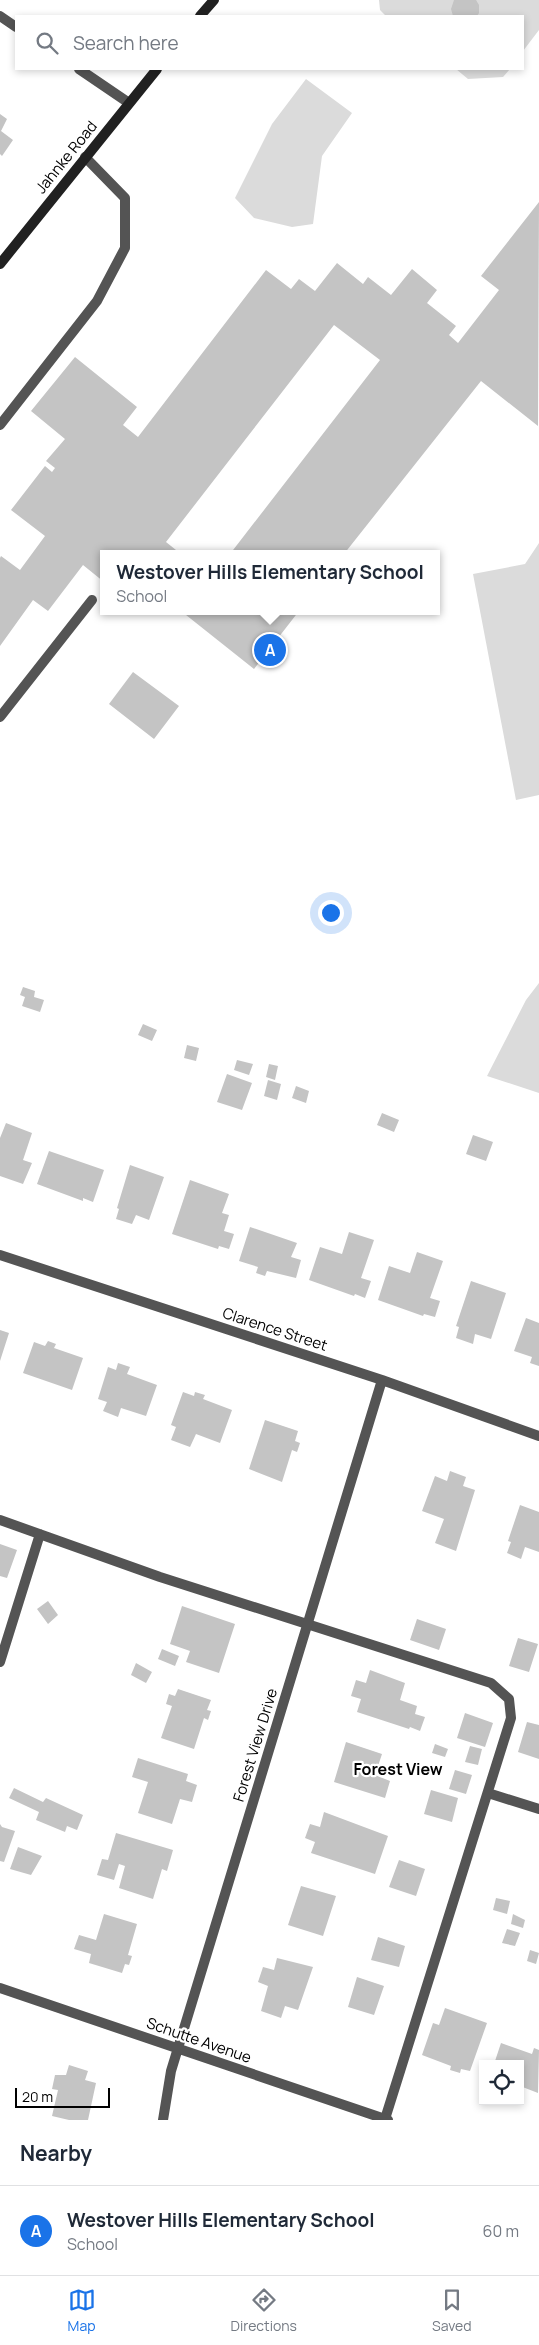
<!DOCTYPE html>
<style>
body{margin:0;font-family:Manrope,sans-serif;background:#f6f6f7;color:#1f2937}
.controls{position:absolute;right:15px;bottom:15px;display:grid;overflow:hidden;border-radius:0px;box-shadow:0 2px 8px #0003}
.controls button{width:45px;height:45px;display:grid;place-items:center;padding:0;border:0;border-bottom:1px solid #e0e1e3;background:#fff;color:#1f2937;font:25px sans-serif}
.scale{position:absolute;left:15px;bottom:12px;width:95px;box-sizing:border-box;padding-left:5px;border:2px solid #000;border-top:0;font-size:14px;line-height:18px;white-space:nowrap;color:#000;-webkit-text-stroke:4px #fff;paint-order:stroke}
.you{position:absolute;left:330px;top:912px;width:18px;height:18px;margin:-12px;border:4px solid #fff;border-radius:50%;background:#1a73e8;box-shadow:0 0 0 8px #1a73e833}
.badge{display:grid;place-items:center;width:32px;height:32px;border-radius:50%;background:#1a73e8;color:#fff;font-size:16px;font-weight:700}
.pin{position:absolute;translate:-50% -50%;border:2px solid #fff;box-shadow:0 1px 5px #0006}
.popup{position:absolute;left:100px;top:550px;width:340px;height:65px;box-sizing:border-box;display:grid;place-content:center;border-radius:0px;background:#fff;filter:drop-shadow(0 1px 4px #0005);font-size:16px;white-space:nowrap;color:#747a83}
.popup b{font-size:19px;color:#1f2937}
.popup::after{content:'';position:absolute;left:50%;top:100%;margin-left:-10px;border:10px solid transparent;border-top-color:#fff}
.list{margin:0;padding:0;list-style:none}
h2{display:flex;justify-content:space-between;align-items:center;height:65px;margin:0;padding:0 20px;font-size:21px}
h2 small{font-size:16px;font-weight:400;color:#747a83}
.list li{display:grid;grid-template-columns:32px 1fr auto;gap:15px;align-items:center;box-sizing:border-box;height:90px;padding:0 20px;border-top:1px solid #e0e1e3}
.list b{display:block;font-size:19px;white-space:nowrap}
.list p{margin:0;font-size:16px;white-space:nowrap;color:#747a83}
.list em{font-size:16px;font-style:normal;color:#747a83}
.icon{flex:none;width:28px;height:28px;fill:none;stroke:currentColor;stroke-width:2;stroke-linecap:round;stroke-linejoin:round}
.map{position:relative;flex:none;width:539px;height:2120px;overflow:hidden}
.search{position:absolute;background:#fff;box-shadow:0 2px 8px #0003;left:15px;right:15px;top:15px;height:55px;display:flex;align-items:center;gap:12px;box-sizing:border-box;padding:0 18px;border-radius:0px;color:#747a83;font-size:19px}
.sheet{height:155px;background:#fff}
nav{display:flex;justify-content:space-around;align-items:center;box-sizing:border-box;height:70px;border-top:1px solid #e0e1e3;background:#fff;font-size:14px;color:#747a83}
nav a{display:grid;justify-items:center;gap:2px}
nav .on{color:#1a73e8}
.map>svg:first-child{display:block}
</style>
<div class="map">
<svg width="539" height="2120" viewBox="0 0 539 2120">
<rect width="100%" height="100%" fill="#fff"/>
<path fill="#dbdbdb" d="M379,0H539V30L523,51V16H386L380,10Z
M456,69H510L503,77L468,79Z
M306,79L352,113L322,156L313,224L292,227L254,218L235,198L272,124Z
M539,543V795L516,800L473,574L525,564Z
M539,983V1093L487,1076L526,1000Z"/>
<path fill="#c4c4c4" d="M454,0H476L479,5V13L477,16H453L451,9Z
M0,114L7,119L1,131L13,140L2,156L0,154Z
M539,202L538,426L481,381L344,554H230L380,360L334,325L166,542L181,554H104V582L83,565L48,611L33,600L0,646V558L1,556L20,570L45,536L11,510L45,466L52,472L55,468L46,461L65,439L31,411L75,357L137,407L123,425L138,437L266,270L291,289L299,279L315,291L337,263L363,284L368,277L391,295L412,269L437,290L427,303L456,326L449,335L458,343L499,290L481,276Z
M181,611H299L254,669Z
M133,672L179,706L154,739L109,704Z
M23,987L35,991L34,997L44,1000L40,1012L22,1006L25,997L20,995Z
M143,1024L157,1030L152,1041L138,1035Z
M187,1045L199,1048L196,1061L184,1058Z
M237,1060L253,1064L249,1075L234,1070Z
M269,1064L278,1066L275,1080L266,1077Z
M227,1074L252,1083L242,1110L217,1102Z
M268,1080L281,1084L277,1100L264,1096Z
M296,1086L309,1091L306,1103L292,1098Z
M382,1113L399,1120L394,1132L377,1125Z
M6,1123L32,1133L23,1160L32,1163L23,1184L0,1176V1138Z
M473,1135L493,1142L486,1161L466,1154Z
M49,1151L104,1170L93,1202L83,1198V1201L37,1184Z
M130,1165L164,1177L149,1220L136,1215L132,1224L116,1219L119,1209L117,1208Z
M190,1180L229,1194L222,1213L229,1215L224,1231L234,1234L229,1249L219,1246L218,1249L172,1234Z
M250,1227L297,1243L291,1257L301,1260L296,1278L267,1271L265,1276L256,1273L258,1267L239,1261Z
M349,1232L374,1240L361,1278L371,1281L365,1298L355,1294L354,1296L309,1280L320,1247L342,1254Z
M417,1252L443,1261L430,1298L440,1301L435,1317L424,1314L423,1316L378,1300L389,1266L410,1273Z
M471,1281L506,1293L491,1339L475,1334L473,1344L456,1338L459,1327L456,1326Z
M526,1318L539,1323V1366L530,1363L532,1357L514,1351Z
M0,1330L9,1333L0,1361Z
M48,1341L56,1344L54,1348L83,1358L72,1390L23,1373L34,1342L45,1346Z
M118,1363L130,1367L127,1374L157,1385L146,1416L121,1408L118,1417L103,1411L107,1402L98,1399L108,1367L116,1370Z
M183,1392L194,1396L195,1392L205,1395L203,1399L232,1410L220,1443L196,1434L190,1447L171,1440L176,1427L171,1425Z
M265,1420L298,1431L295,1441L300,1443L297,1452L292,1450L282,1482L249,1469Z
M450,1471L466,1477L463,1486L475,1490L456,1551L435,1543L444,1519L422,1511L435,1476L447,1481Z
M520,1505L539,1512V1552L525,1547L521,1559L507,1553L511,1542L508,1541Z
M0,1544L17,1550L7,1578L0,1576Z
M48,1601L58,1615L48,1624L37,1609Z
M182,1606L235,1624L219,1673L186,1662L190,1651L170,1644Z
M417,1619L446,1629L439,1650L410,1640Z
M518,1638L538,1644L529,1672L509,1666Z
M162,1649L179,1656L175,1666L158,1659Z
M136,1663L152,1672L146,1683L131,1675Z
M370,1670L405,1683L400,1700L417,1706L415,1714L425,1717L420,1731L410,1727L409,1729L357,1712L361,1699L351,1696L356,1680L366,1683Z
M178,1689L211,1700L207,1710L211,1711L208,1720L204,1718L194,1749L161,1738L172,1706L166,1704L169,1694L175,1696Z
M465,1713L493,1723L485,1747L457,1738Z
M527,1722L539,1725V1759L518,1752Z
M346,1742L382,1754L375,1775L390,1781L385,1798L334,1782Z
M435,1744L448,1749L445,1757L432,1753Z
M470,1746L482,1749L478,1765L465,1762Z
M138,1758L188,1774L186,1781L197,1785L192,1802L180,1799L172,1824L138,1813L148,1782L132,1777Z
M455,1770L472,1775L466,1794L449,1789Z
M14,1788L43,1802L46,1798L83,1815L77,1830L67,1826L65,1832L36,1820L39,1812L9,1798Z
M431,1790L458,1798L452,1822L424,1814Z
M324,1812L388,1836L375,1874L311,1853L315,1842L305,1838L310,1824L320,1827Z
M0,1824L2,1827L15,1831L4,1862L0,1861Z
M116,1833L173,1850L167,1871L162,1869L153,1899L119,1888L125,1866L119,1864L114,1880L97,1875L102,1859L108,1860Z
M18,1847L42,1856L31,1875L10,1869Z
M399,1860L425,1869L416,1896L389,1887Z
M301,1886L336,1896L323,1936L288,1925Z
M496,1898L510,1901L507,1914L493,1910Z
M104,1914L137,1924L128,1955L132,1956L129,1965L125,1964L122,1973L89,1963L91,1954L74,1949L79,1935L96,1940Z
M513,1914L525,1920L523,1928L511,1924Z
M507,1929L520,1933L515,1946L502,1943Z
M378,1937L405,1946L399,1967L371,1960Z
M530,1950L539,1953L536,1964L527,1961Z
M277,1958L313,1967L298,2010L285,2006L281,2018L261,2011L268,1986L258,1982L263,1967L274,1970Z
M357,1977L384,1986L374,2015L348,2007Z
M445,2008L487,2023L470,2071L461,2069L460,2073L450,2070L451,2066L422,2055L433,2023L439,2025Z
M501,2043L532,2054L534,2048L539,2050L538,2093L520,2086V2064H494Z
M69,2065L88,2071L85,2080L96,2083L88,2120H69L52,2116L58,2090L52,2089L55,2075H66Z"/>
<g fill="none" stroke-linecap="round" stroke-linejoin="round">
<path stroke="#545454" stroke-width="10" d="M0,425L97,301L125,248V198L85,157
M0,717L92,600
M0,1520L160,1577L491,1683L509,1699L511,1718L385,2119
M0,1662L40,1534
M488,1793L539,1809"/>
<path stroke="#545454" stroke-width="10" d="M0,16L16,27
M79,69L129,103
M0,1255L382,1380L539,1436
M0,1988L388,2120
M163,2120L171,2071L382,1380"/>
<path stroke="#212121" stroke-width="10" d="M200,16L214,0
M0,264L157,69"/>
</g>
<g text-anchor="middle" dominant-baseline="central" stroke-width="4.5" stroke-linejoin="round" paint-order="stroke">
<g font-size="15" fill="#000" stroke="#fff">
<text transform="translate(66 157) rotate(-51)">Jahnke Road</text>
<text transform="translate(275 1329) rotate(18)">Clarence Street</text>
<text transform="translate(255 1745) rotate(-73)">Forest View Drive</text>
<text transform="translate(199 2040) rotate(19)">Schutte Avenue</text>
</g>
<g font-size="16" font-weight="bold" fill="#000" stroke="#fff">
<text x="398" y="1769">Forest View</text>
</g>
</g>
</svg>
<div class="controls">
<button><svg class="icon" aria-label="locate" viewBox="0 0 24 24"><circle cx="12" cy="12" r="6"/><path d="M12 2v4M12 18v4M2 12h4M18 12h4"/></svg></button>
</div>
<div class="scale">20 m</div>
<div class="you"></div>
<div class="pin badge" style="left:270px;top:650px">A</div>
<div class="popup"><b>Westover Hills Elementary School</b>School</div>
<div class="search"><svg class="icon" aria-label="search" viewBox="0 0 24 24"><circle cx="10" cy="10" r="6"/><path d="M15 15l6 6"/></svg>Search here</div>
</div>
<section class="sheet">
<h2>Nearby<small></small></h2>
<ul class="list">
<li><span class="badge">A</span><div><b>Westover Hills Elementary School</b><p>School</p></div><em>60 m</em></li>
</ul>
</section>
<nav>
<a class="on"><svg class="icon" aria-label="map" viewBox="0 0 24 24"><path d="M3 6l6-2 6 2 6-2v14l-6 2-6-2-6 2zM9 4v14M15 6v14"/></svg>Map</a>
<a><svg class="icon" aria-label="directions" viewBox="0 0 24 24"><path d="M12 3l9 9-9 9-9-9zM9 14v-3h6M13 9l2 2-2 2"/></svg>Directions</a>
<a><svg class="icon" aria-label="saved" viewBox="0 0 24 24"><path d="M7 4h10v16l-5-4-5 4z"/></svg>Saved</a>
</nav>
